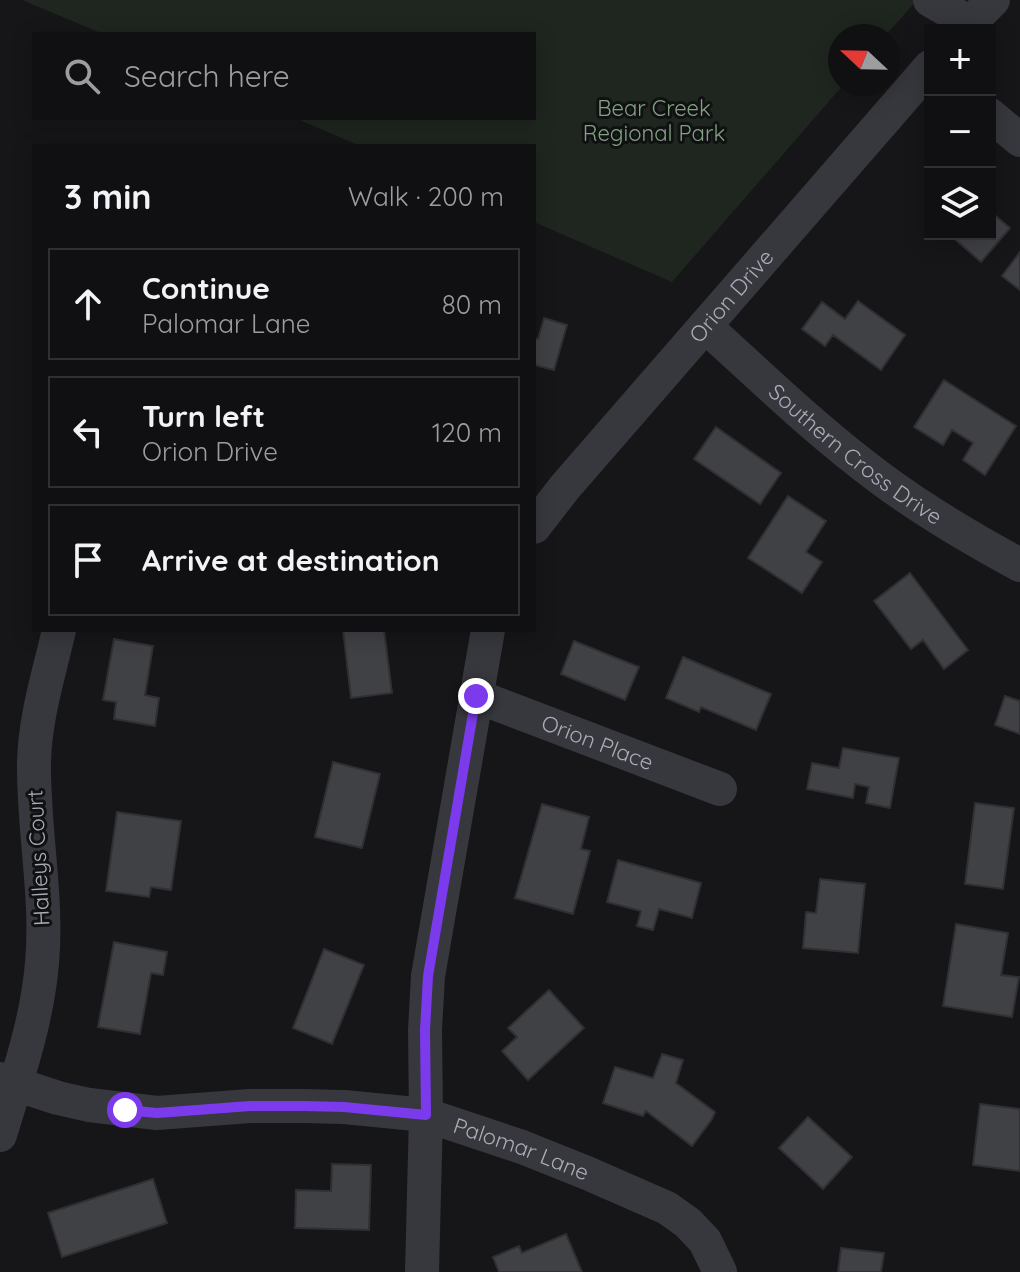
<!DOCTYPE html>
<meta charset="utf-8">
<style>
body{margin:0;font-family:Quicksand,sans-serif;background:#1e1e20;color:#f1f3f6}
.controls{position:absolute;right:24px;top:24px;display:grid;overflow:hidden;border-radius:0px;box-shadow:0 4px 20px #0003}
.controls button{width:72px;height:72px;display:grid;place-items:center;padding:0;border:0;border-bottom:2px solid #303032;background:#101012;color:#f1f3f6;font:40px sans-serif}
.compass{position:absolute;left:828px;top:24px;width:72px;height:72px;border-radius:50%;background:#101012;box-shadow:0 4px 20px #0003;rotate:292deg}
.stop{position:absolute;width:24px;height:24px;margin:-18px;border:6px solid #7c3aed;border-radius:50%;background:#fff}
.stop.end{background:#7c3aed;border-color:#fff;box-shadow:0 2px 8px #0008}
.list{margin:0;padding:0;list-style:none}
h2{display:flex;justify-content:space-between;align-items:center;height:104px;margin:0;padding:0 32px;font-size:34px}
h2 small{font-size:26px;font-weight:400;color:#9c9d9f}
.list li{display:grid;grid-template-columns:52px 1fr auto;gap:24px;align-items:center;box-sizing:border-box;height:112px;margin:0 16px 16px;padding:0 16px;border:2px solid #303032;border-radius:0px}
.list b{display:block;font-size:30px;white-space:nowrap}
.list p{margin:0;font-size:26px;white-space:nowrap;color:#9c9d9f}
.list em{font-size:26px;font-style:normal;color:#9c9d9f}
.icon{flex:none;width:44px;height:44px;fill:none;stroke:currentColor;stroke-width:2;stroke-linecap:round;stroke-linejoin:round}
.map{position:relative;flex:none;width:1020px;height:1272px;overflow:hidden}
.search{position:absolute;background:#101012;box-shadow:0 4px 20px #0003;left:32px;top:32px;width:504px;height:88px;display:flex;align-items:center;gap:20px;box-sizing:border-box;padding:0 28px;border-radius:0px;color:#9c9d9f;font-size:30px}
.panel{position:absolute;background:#101012;box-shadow:0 4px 20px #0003;left:32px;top:144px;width:504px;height:488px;border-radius:0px}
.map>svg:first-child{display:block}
</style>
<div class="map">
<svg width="1020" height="1272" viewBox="0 0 1020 1272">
<rect width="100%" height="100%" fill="#161618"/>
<path fill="#1e261f" d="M22,0H917L885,36H840V84H844L672,282L534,222V146H360L295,118H534V34H103Z"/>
<path fill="#404145" stroke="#303034" stroke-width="2" d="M990,211L1010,228L981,262L949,234H990Z
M1020,252V290L1002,276Z
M858,301L905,335L881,370L833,335L825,346L802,329L822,302L845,319Z
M544,318L567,325L554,370L534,365V338L538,339Z
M944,380L1016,426L985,475L963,460L973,443L952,430L943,445L914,427Z
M716,427L781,473L760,504L694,459Z
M788,496L826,521L806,552L822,562L802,593L748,558Z
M910,573L968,650L944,669L923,640L911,649L874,601Z
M343,630H384L392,693L351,698Z
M114,639L153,646L145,695L159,698L155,726L114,719L116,702L103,700Z
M574,641L639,667L625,700L561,674Z
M683,657L771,694L756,730L701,707L699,712L666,698Z
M1005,696L1020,701V734L995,725Z
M843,748L899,758L890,808L866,803L869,787L855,784L853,798L807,789L812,763L839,768Z
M333,762L380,774L362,848L315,837Z
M975,803L1014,808L1003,889L965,884Z
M542,804L589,817L581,849L590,851L573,914L515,898Z
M117,812L181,821L171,890L151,887L149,897L106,891Z
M618,860L701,883L692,918L659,909L653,930L637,926L641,911L607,902Z
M820,879L865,884L858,953L803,948L806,912L816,913Z
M956,924L1008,933L1001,975L1019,977L1012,1017L943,1006Z
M114,942L167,952L163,975L151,973L140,1034L98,1027Z
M324,949L364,965L332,1044L293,1028Z
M549,990L584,1028L528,1080L502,1051L517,1037L508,1028Z
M662,1054L683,1060L676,1083L715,1112L712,1119L692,1146L646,1111L643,1116L603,1103L615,1067L653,1078Z
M980,1104L1020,1109V1171L973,1165Z
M808,1117L852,1157L823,1189L779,1148Z
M332,1164L371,1165L369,1230L295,1228L296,1190L331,1191Z
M153,1179L167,1223L62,1257L48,1213Z
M566,1234L582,1272H499L493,1257L519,1246L522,1253Z
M841,1248L884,1253L881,1272H838Z"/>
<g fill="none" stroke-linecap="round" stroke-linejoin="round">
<g stroke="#37383d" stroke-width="34">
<path d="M930,0L970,23"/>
<path d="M963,30L993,0"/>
<path d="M990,115L1020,140"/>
<path id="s1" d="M705,326C762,378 818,432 880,478C924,511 972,539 1020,565"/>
<path id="s2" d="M534,527L565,487L930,67"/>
<path id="s3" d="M476,696L720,789"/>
<path id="s4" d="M0,1079L58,1098L89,1105L157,1113L250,1106H304L344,1107L426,1115L522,1147L587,1173L667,1208L688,1223L705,1241L720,1272"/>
<path d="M0,1135C17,1078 37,1023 42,963C48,898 33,828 34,762C35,717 49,674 59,630"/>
<path d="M422,1272L426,1115L425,1030L428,976L488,630"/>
</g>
</g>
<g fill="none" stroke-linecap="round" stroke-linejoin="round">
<path stroke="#7c3aed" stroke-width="10" d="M125,1110L157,1113L250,1106H304L344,1107L426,1115L425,1030L428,976L476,696"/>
</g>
<g text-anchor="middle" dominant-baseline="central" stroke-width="6" stroke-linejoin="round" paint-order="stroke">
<g font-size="22" fill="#7fa381" stroke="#111113">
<text x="654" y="108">Bear Creek<tspan x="654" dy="25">Regional Park</tspan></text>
</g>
<g font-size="22" fill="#a8adb8" stroke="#111113">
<text stroke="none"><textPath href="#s2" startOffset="304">Orion Drive</textPath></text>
<text stroke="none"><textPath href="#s1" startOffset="198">Southern Cross Drive</textPath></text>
<text stroke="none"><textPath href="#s3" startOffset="130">Orion Place</textPath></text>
<text transform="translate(38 858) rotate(-93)">Halleys Court</text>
<text stroke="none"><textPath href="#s4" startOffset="532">Palomar Lane</textPath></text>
</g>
</g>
</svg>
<div class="controls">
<button>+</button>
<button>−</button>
<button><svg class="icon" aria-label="layers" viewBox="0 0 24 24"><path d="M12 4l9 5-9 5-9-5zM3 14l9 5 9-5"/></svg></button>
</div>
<svg class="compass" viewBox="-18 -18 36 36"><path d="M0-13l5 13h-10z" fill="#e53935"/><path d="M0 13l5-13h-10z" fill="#9c9d9f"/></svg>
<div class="stop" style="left:125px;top:1110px"></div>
<div class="stop end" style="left:476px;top:696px"></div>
<div class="search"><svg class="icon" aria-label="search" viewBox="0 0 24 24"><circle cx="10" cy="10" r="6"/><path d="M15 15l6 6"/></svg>Search here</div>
<section class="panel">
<h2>3 min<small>Walk · 200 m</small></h2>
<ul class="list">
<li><svg class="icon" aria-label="ahead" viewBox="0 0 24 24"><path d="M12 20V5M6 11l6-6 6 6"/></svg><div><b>Continue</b><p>Palomar Lane</p></div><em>80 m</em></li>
<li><svg class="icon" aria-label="left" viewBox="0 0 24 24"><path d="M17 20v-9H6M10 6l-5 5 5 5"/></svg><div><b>Turn left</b><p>Orion Drive</p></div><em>120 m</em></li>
<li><svg class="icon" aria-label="arrive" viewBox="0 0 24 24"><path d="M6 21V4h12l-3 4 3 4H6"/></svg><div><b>Arrive at destination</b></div></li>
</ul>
</section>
</div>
